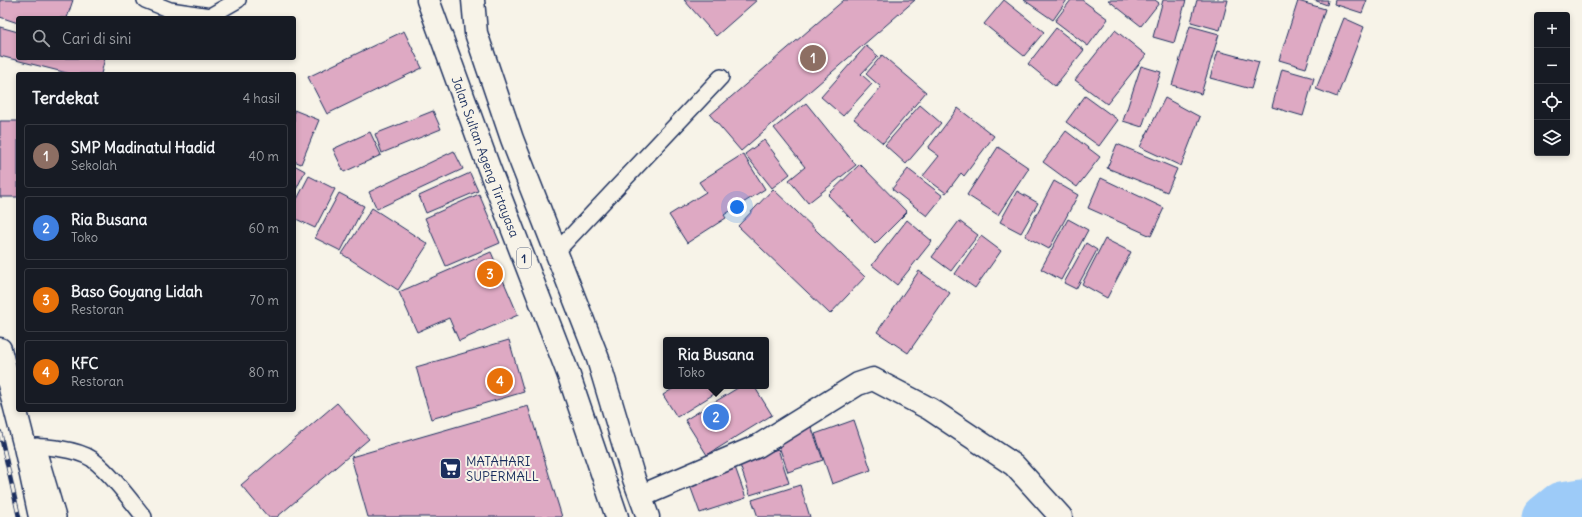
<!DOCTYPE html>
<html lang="id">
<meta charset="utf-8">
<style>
body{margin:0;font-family:Delius,sans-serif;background:#20242c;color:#f1f3f6}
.controls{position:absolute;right:12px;top:12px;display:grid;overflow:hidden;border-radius:4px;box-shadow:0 2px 6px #0003}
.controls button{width:36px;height:36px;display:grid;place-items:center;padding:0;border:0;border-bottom:1px solid #363941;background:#171b24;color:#f1f3f6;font:20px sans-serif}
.you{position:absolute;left:737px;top:207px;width:14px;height:14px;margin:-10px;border:3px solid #fff;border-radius:50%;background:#1a73e8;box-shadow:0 0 0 6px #1a73e833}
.badge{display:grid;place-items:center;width:26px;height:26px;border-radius:50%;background:#919bb2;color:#fff;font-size:13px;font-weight:700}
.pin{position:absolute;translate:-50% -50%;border:2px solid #fff;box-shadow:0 1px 4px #0006}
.popup{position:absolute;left:663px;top:337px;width:106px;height:52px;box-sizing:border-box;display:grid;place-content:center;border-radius:4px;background:#171b24;filter:drop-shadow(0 1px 3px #0005);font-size:13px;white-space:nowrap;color:#9ea1a6}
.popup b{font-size:15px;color:#f1f3f6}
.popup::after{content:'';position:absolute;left:50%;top:100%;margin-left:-8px;border:8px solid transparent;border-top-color:#171b24}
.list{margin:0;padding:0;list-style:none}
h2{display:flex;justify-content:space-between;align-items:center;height:52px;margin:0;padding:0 16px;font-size:17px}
h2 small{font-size:13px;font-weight:400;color:#9ea1a6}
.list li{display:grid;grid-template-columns:26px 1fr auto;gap:12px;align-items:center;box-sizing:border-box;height:64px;margin:0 8px 8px;padding:0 8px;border:1px solid #363941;border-radius:4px}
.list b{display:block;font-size:15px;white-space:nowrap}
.list p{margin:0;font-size:13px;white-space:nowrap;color:#9ea1a6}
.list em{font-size:13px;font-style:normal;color:#9ea1a6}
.icon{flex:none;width:22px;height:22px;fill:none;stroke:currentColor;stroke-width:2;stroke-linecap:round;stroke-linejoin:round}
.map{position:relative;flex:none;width:1582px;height:517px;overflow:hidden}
.search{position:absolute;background:#171b24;box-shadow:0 2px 6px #0003;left:16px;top:16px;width:280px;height:44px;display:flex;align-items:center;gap:10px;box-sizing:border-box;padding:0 14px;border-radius:4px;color:#9ea1a6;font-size:15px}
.panel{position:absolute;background:#171b24;box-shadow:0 2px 6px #0003;left:16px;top:72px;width:280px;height:340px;border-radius:4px}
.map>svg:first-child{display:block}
</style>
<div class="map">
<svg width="1582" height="517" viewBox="0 0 1582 517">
<rect width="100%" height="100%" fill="#f7f3e8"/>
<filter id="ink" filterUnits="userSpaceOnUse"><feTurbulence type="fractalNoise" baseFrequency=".025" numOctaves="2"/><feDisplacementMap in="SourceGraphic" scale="8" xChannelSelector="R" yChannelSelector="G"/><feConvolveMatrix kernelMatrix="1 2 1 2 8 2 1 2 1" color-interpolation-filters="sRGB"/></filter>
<g filter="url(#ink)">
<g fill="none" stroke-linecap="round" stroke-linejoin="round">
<path stroke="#9dcbf8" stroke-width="45" d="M1545,517L1561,504L1582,501"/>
</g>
<path fill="#dea9c3" stroke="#1b2f5e" d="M0,0H73L67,18H18V23L0,17Z
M684,0H757L716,36Z
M844,0H915L741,151L710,115Z
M1004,0L1044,32L1024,56L984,24Z
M1024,0H1067L1053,20Z
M1071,0H1082L1108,19L1088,46L1055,21Z
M1108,0H1155L1159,3L1141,26Z
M1163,0H1186L1174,43L1153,37Z
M1197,0H1228L1220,30L1191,22Z
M1314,0H1328L1327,5Z
M1335,0H1367L1362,13L1334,4Z
M1298,1L1325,9L1306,68L1279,60Z
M1344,18L1364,27L1337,97L1316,89Z
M1190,26L1219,34L1201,94L1172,85Z
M0,27L18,32V58H105L101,74H71L0,56Z
M1056,28L1084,50L1055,86L1028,64Z
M1115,30L1146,55L1107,104L1075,80Z
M404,31L422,68L327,114L308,77Z
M866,46L878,56L861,74L872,84L843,116L821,97Z
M1218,51L1259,62L1251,89L1210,78Z
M882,55L926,92L883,143L854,119L881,87L866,74Z
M1141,66L1161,72L1142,127L1123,121Z
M1282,69L1314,78L1303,116L1272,107Z
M1085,96L1118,120L1099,146L1066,122Z
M1165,98L1200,117L1181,166L1140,147Z
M806,103L856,165L808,203L789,180L805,167L774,128Z
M920,105L941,123L906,164L885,145Z
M958,108L994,136L964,176L961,173L946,193L923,176L939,156L928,148Z
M294,110L319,120L301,164L294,161Z
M433,111L441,129L382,153L375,134Z
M0,121H18V197H0Z
M1066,131L1100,157L1077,187L1043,162Z
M370,132L381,155L344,172L333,149Z
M764,140L790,174L772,188L745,154Z
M1117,144L1177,169L1167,192L1107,168Z
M998,147L1029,168L998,215L967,195Z
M454,151L463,169L377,209L369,192Z
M743,154L765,189L724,215L726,218L687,243L669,215L706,192L699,182Z
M860,164L907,212L875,244L828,195Z
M294,165L305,171L294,194Z
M908,169L943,196L927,216L892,189Z
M470,173L478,191L426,213L419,196Z
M309,176L335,189L315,228L294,218V205Z
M1101,178L1164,208L1151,236L1088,208Z
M1054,181L1078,195L1049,249L1025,236Z
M773,189L865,277L830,314L738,226Z
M1017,191L1038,203L1021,233L1000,222Z
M339,193L364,206L341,251L315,238Z
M479,194L500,243L446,266L425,218Z
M372,208L428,244L398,290L342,254Z
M1068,219L1088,230L1061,280L1041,269Z
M907,220L932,241L897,285L872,265Z
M959,221L978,235L951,271L932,257Z
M981,236L1001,251L975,288L955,274Z
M1105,239L1131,252L1107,298L1082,284Z
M1086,243L1097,250L1076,289L1064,283Z
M491,252L518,315L459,341L449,318L417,332L399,292Z
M919,271L950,293L908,353L877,332Z
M509,340L524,392L431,419L416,367Z
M677,386H727L677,417L663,395Z
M741,386H754L772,415L707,455L685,420Z
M337,403L369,439L277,517H268L241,485Z
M528,406L562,517H368L351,457Z
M854,420L871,470L832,484L815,434Z
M811,426L823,460L788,472L776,438Z
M778,449L789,483L750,495L739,462Z
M735,467L746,498L700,513L689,483Z
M800,485L810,517H758L752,500Z"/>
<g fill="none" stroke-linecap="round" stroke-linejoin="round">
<defs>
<path id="lane" d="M145,0L170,10L210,16L238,0
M556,252L721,77
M37,446L58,517
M25,447C42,445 77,449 92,459C112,475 128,497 144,517"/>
<path id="street" d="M0,349L25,447L40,517
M641,496L758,446L858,384L873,379L930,409L1014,465L1061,517"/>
<g id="highway">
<path id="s1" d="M428,0L489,168L568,373L617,517"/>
<path d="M473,0L476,33L512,139L598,359L634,479L648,517"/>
</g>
</defs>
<use href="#lane" stroke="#1b2f5e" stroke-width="18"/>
<use href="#street" stroke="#1b2f5e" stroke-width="25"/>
<use href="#highway" stroke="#1b2f5e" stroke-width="25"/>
<use href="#lane" stroke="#f7f3e8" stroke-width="15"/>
<use href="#street" stroke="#f7f3e8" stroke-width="22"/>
<use href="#highway" stroke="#f7f3e8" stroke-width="22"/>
<defs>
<path id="rail" d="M0,432L19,517"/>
</defs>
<use href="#rail" stroke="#1b2f5e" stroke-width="4.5"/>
<use href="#rail" stroke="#f7f3e8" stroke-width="3" stroke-dasharray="9" stroke-linecap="butt"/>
</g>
</g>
<defs>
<symbol id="supermarket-square" viewBox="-11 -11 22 22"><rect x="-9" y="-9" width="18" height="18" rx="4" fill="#1b2f5e" stroke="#f7f3e8"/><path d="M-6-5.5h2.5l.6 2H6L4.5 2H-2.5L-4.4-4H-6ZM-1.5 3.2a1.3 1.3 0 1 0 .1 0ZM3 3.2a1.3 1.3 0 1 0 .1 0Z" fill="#fff"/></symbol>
</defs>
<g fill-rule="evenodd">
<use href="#supermarket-square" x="438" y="456" width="25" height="25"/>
</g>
<g text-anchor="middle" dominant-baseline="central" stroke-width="4" stroke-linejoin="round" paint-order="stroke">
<rect fill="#f7f3e8" stroke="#5d6a87" stroke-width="1" x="517" y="248" width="14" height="20" rx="3"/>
<g font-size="12" font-weight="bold" fill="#1b2f5e">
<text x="524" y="258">1</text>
</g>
<g font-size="13" fill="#1b2f5e" stroke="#f7f3e8">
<text stroke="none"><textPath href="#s1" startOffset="167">Jalan Sultan Ageng Tirtayasa</textPath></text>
</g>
<g font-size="13" fill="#1b2f5e" stroke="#f7f3e8" text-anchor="start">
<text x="466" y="461">MATAHARI<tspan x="466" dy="15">SUPERMALL</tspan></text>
</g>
</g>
</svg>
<div class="controls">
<button>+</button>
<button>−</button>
<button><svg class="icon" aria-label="locate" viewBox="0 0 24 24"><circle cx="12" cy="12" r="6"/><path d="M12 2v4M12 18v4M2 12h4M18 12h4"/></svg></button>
<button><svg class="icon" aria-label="layers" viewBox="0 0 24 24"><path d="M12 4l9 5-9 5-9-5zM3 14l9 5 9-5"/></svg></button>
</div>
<div class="you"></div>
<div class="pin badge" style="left:813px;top:58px;background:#8d6e63">1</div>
<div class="pin badge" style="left:716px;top:417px;background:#3f7fe0">2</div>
<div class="popup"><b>Ria Busana</b>Toko</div>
<div class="pin badge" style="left:490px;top:274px;background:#e8710a">3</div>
<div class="pin badge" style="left:500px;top:381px;background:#e8710a">4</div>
<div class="search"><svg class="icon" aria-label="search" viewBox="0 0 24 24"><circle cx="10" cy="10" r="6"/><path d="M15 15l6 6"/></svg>Cari di sini</div>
<section class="panel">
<h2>Terdekat<small>4 hasil</small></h2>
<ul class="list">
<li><span class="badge" style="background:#8d6e63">1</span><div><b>SMP Madinatul Hadid</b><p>Sekolah</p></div><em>40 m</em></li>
<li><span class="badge" style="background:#3f7fe0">2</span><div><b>Ria Busana</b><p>Toko</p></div><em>60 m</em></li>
<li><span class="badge" style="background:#e8710a">3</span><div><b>Baso Goyang Lidah</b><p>Restoran</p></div><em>70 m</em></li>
<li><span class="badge" style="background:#e8710a">4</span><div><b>KFC</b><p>Restoran</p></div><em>80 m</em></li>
</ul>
</section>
</div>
